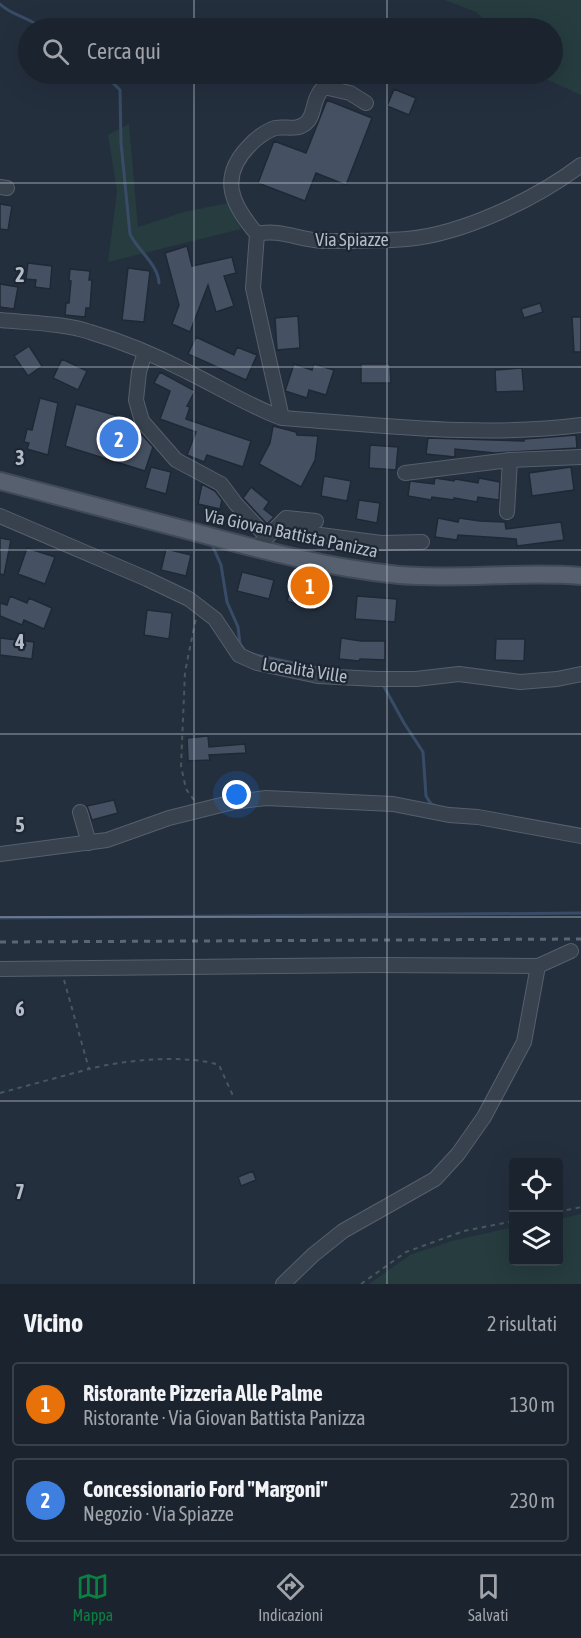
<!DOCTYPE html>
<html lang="it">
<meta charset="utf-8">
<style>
body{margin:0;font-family:"Asap Condensed",sans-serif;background:#242b36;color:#f1f3f6}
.controls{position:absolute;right:18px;bottom:18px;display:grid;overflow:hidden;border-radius:6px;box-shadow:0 6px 24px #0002}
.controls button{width:54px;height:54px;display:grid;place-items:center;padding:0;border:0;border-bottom:2px solid #39404a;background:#1b232e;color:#f1f3f6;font:30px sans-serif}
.you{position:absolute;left:237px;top:795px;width:21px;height:21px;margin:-15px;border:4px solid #fff;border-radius:50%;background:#1a73e8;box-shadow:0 0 0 9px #1a73e833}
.badge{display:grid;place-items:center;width:39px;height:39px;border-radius:50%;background:#0b8043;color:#fff;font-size:20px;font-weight:700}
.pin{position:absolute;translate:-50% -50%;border:3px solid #fff;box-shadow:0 2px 6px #0006}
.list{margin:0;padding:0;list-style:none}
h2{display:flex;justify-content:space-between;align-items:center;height:78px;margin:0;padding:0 24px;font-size:26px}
h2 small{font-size:20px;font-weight:400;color:#a0a4aa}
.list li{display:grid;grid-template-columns:39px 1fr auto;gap:18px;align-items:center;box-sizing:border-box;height:84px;margin:0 12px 12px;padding:0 12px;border:2px solid #39404a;border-radius:6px}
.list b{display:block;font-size:22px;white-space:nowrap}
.list p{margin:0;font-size:20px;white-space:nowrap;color:#a0a4aa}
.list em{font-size:20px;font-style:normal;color:#a0a4aa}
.icon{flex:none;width:33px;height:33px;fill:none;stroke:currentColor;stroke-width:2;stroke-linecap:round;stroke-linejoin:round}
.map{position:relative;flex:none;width:581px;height:1284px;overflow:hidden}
.search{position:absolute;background:#1b232e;box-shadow:0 6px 24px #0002;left:18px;right:18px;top:18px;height:66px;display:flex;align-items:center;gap:15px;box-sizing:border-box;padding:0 21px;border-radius:33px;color:#a0a4aa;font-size:22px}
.sheet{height:270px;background:#1b232e}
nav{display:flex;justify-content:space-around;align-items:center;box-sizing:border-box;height:84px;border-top:2px solid #39404a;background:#1b232e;font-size:16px;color:#a0a4aa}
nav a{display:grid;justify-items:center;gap:3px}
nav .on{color:#0b8043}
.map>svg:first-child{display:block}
</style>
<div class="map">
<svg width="581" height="1284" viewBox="0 0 581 1284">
<rect width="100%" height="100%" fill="#242f3e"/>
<path fill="#263c3f" d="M445,0H581V95L544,78L539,74H552V28H492L476,12Z
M129,124L138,227L184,212L228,203L241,229L108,262L117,191L108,135Z
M581,1214V1284H369L410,1255L452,1241L513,1227L514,1262H558L559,1219Z"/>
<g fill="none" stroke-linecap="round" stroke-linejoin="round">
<path stroke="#394c67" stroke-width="3" d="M0,4C12,16 29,17 41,28
M104,74L120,90L121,143L130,234C138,251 158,264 159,283
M213,547L221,565L227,602L238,627L240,644L246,652
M252,654L328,670
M382,683L404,723L423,752L426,796L431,804L436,806
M0,918L581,913"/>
</g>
<path fill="#455162" stroke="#1f2835" stroke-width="1.5" d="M394,89L416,98L409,115L387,106Z
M327,100L372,118L346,185L316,173L305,201L258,183L274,141L306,153Z
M0,204L12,206L8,230L0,229Z
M187,246L192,266L232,257L236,273L224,276L234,306L216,312L208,285L190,332L172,324L179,305L165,253Z
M28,263L52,266L50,289L35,287L36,280L26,279Z
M128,268L150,271L144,322L122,320Z
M70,269L90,271L89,280H92L90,308H86L85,317L65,315L66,303H69L71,281H69Z
M0,284L18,287L14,309L0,307Z
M540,303L543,312L524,318L521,309Z
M298,316L300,348L277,350L275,318Z
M572,317H581V352H574Z
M196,337L234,355L237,347L257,355L246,380L188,354Z
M29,346L42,366L28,376L14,356Z
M62,359L87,371L78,390L53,378Z
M294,364L312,370L314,364L334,370L326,395L309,390L307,398L285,391Z
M361,364H390L391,383H361Z
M522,368L524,391L496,392L495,370Z
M160,372L195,391L187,406L190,407L186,419L251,441L243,467L207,455L204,462L187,455L196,432L160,419L170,391L154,383Z
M40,398L58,403L48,455L27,449L29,443L24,442L27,429L32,430Z
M76,404L132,420L135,427L153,447L145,471L65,446Z
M273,426L296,432L297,435L318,436L315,460L301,487L259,464L270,443Z
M576,435L577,448L495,453L455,449V457L426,454L428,438L524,441V439Z
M370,445L398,447L396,470L369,468Z
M151,467L171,472L166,494L145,488Z
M571,467L574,490L532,496L529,473Z
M324,476L351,481L347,501L321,496Z
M435,478L454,481L455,479L478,483L479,478L500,482L499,500L478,497L477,502L454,498V500L432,497L431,500L408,496L410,481L434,484Z
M202,484L215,491L222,500L220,509L198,504Z
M251,487L269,502L264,509L274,517L267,524L243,498Z
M359,500L380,503L377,523L356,519Z
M438,518L458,522L459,518L480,521L505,522L506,529L561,522L564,540L517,546L516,539L458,535L457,540L435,537Z
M0,538L11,540L4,575L0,574Z
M27,548L55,557L45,584L18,574Z
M166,549L191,555L186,576L161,570Z
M242,572L274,580L269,599L237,591Z
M293,581L323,590L316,610L287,601Z
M10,596L27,603L29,598L52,608L44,629L24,620L22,625L0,616V603L7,605Z
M357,596L397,599L395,622L355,619Z
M147,610L172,613L169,639L144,635Z
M0,638L34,642L32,659L0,655Z
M341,638L361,641H385V660L360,659L359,661L339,659Z
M496,639H525L524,661L495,660Z
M208,736L209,747L245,744L246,753L209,755L210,760L188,761L187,738Z
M114,800L118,813L92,820L87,806Z
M253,1171L256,1180L241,1186L238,1177Z"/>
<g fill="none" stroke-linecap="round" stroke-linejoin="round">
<defs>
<path id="minor" d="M0,187L7,188
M257,234C232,205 218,178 249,146C255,139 266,131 275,128C286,126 297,131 306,123C316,115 311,99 324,87L350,93L366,103
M0,320C30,323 62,323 90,332C124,342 157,356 188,372C219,387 249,406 282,418C381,425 482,438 581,425
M145,352L139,372L136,400L142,421L176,460L221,484L236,504L266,536
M282,418L253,288L257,234C279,228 302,241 324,241C351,241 380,241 407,239C463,234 536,199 581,165
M405,473L510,460L581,457
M507,512L510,460
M0,516L147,579L189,599L215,619L239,655L257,663L318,676L377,679H416L459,674L520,682L557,679L581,674
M275,529L286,518L316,521
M262,542L275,529L381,543L422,542
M80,812L89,843
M0,854L107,840L169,818L233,802L266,798L393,804L449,815L478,817L581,836
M0,969L375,965L538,966L571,951
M283,1284L313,1255L343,1231L435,1179L458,1154L484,1117L524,1042L538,966"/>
<path id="major" d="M0,481C65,498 129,515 194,532C261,550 329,568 399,575C459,580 520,571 581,576"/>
</defs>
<use href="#minor" stroke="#565f6c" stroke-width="16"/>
<use href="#major" stroke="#414a57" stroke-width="20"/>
<path stroke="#44595c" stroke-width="2" stroke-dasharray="4.5 4.5" stroke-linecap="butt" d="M194,800L186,789L181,766L185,672L196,618
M64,980L89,1069C121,1060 187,1054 219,1065L234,1098
M0,1093L89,1069
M558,1212L581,1207
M361,1284L406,1252L464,1231L514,1221"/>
<use href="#minor" stroke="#38414e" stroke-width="14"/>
<use href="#major" stroke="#56606e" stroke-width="16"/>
<path stroke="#5a6575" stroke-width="3" stroke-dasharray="6 6" stroke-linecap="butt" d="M0,942L581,939"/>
</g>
<path fill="none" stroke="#b4bcc9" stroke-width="1.5" stroke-opacity="0.55" d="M194,0V28M387,0V28M194,74V1284M387,74V1284M0,183H581M0,367H581M0,550H581M0,734H581M0,917H581M0,1101H581"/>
<g text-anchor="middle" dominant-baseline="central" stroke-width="4.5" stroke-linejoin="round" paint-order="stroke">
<g font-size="18" fill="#b4bcc9" stroke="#1d2633">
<text x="352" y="239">Via Spiazze</text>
<text transform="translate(291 533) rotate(12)">Via Giovan Battista Panizza</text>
<text transform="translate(305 670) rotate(9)">Località Ville</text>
</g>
</g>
<g font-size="20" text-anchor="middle" font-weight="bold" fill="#b4bcc9" stroke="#1d2633" stroke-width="4.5" stroke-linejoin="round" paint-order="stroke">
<text x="20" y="282">2</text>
<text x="20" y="465">3</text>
<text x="20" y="649">4</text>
<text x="20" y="832">5</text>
<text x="20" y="1016">6</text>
<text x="20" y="1199">7</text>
</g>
</svg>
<div class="controls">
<button><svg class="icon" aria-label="locate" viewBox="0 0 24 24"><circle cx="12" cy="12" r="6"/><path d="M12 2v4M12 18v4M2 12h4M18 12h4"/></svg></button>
<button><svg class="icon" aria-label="layers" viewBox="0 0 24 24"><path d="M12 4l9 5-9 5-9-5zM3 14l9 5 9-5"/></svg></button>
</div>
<div class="you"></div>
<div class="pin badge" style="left:310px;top:586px;background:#e8710a">1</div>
<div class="pin badge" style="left:119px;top:439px;background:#3f7fe0">2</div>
<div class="search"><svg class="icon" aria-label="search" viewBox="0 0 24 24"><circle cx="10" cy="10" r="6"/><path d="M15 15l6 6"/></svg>Cerca qui</div>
</div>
<section class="sheet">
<h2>Vicino<small>2 risultati</small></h2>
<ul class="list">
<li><span class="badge" style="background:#e8710a">1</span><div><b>Ristorante Pizzeria Alle Palme</b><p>Ristorante · Via Giovan Battista Panizza</p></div><em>130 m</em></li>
<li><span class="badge" style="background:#3f7fe0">2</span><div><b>Concessionario Ford &quot;Margoni&quot;</b><p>Negozio · Via Spiazze</p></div><em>230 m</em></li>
</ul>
</section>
<nav>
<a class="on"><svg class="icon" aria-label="map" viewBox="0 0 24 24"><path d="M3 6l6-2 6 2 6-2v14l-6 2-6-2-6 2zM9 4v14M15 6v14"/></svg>Mappa</a>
<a><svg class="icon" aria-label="directions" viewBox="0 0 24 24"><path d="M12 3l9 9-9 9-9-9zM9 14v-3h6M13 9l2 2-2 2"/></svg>Indicazioni</a>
<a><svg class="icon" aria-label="saved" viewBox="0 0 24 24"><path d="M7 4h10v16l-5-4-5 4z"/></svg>Salvati</a>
</nav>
